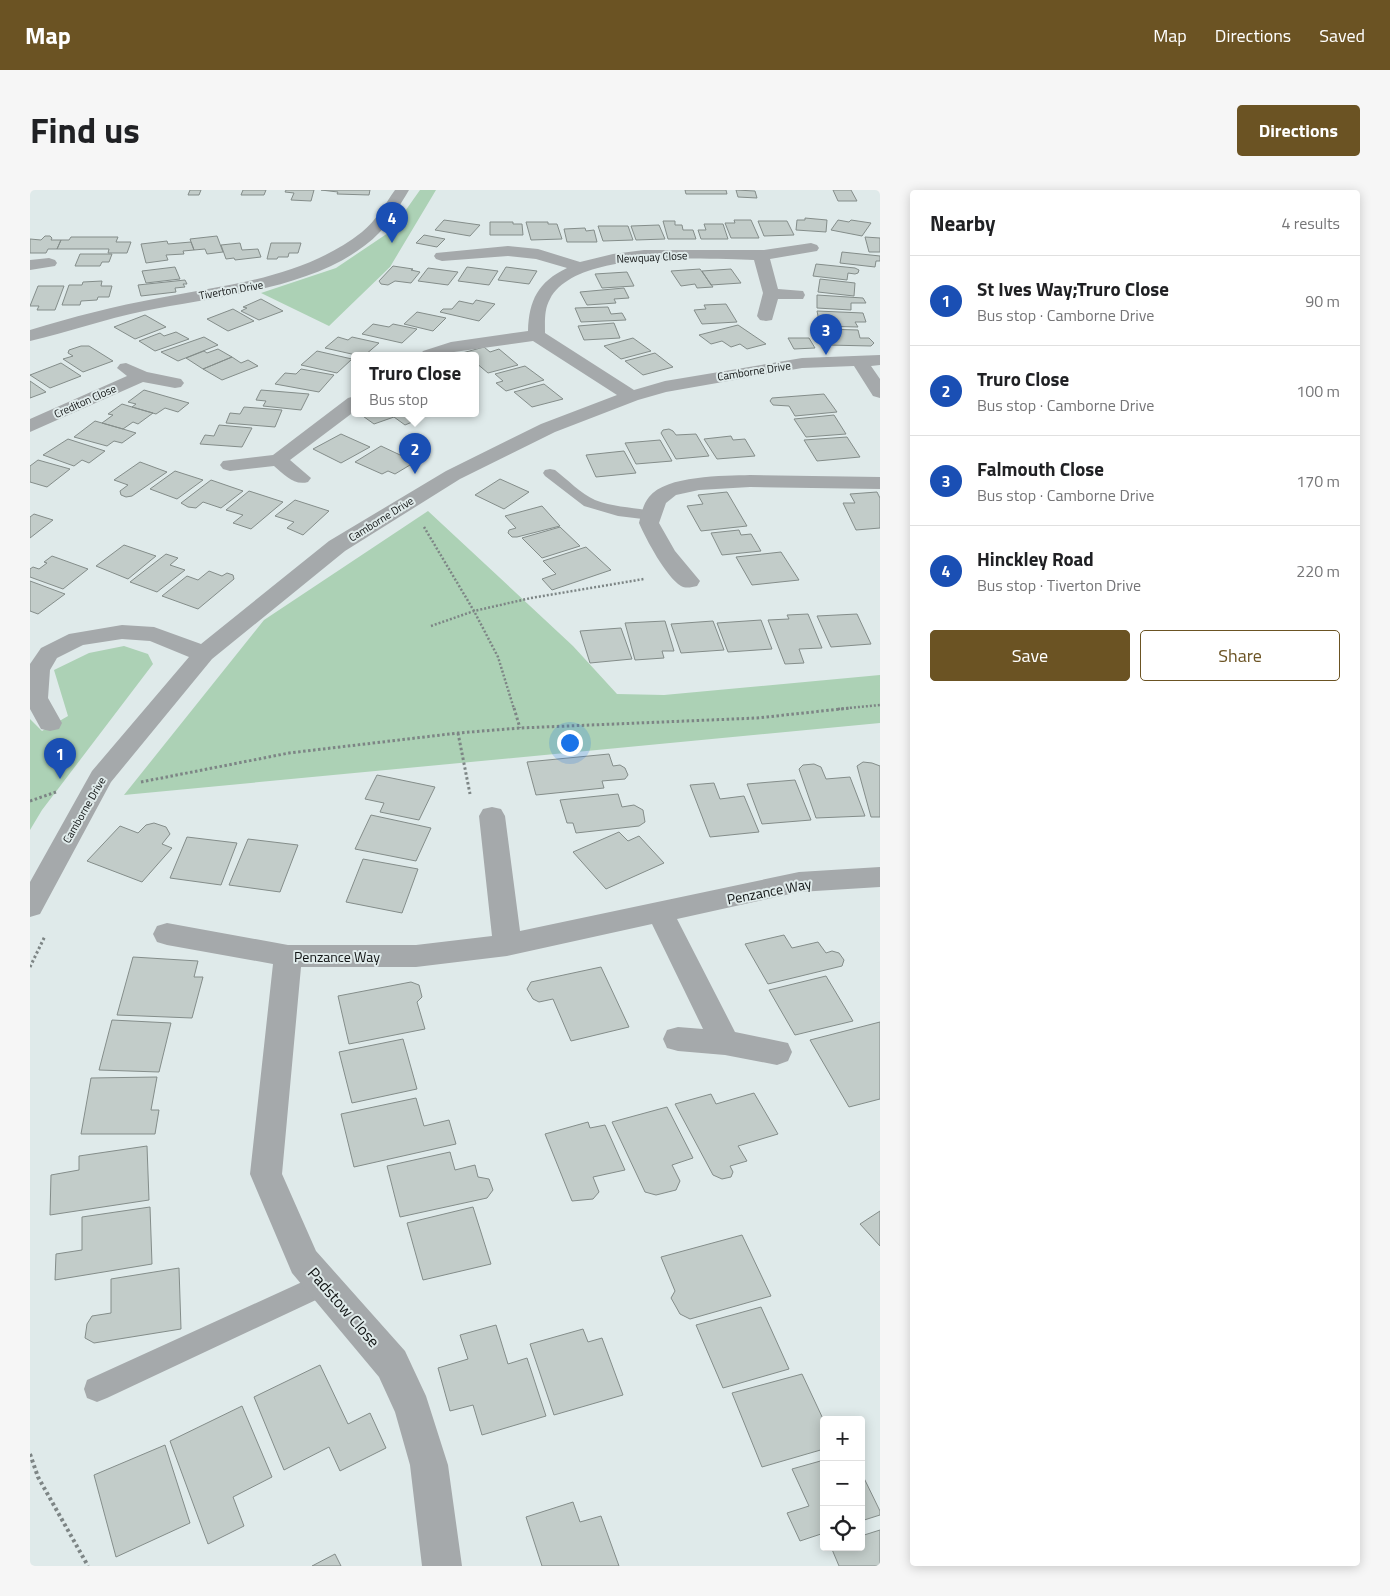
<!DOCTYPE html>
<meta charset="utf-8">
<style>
body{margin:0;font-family:"Titillium Web",sans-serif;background:#f6f6f6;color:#202124}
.controls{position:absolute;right:15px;bottom:15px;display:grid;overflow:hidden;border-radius:5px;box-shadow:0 2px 12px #0003}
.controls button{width:45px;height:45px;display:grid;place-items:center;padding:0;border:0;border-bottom:1px solid #e0e0e0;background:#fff;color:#202124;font:25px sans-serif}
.you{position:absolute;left:539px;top:552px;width:18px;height:18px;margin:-12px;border:4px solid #fff;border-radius:50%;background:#1a73e8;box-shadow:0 0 0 8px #1a73e833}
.badge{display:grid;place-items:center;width:32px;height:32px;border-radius:50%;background:#6b5323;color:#fff;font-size:16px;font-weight:700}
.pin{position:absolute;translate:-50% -41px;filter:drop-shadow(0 1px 2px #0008)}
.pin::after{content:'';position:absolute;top:26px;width:18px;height:15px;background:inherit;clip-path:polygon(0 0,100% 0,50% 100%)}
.popup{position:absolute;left:321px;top:162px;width:128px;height:65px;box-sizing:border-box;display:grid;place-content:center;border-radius:5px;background:#fff;filter:drop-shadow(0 1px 4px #0005);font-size:16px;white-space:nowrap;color:#757577}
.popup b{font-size:19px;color:#202124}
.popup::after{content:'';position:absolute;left:50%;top:100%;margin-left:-10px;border:10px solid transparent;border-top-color:#fff}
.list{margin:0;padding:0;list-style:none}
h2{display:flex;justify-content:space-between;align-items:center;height:65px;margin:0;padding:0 20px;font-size:21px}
h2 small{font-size:16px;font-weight:400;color:#757577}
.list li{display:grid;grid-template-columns:32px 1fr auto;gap:15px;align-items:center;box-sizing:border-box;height:90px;padding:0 20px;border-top:1px solid #e0e0e0}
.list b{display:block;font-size:19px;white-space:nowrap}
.list p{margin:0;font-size:16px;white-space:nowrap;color:#757577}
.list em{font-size:16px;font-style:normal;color:#757577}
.actions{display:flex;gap:10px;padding:15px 20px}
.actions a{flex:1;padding:11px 0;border:1px solid #6b5323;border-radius:5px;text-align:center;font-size:18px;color:#6b5323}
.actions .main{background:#6b5323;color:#fff}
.icon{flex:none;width:28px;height:28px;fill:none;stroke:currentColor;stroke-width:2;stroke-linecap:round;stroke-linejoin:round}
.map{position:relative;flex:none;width:850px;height:1376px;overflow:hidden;border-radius:5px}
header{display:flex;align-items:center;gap:30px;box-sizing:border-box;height:70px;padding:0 25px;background:#6b5323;color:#fff}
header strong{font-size:24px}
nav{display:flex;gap:28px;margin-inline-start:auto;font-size:18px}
.intro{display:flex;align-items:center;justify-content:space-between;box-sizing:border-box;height:120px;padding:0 30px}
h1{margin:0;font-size:35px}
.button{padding:12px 22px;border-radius:5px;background:#6b5323;color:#fff;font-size:18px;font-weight:700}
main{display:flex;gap:30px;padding:0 30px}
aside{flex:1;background:#fff;border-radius:5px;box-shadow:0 2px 12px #0003}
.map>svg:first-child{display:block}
</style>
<header>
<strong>Map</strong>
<nav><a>Map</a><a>Directions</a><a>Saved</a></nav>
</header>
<div class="intro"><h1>Find us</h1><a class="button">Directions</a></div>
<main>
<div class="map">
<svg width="850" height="1376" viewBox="0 0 850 1376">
<rect width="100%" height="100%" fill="#dfeaea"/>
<path fill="#acd1b5" d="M390,0H406L360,77L299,136L231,103L306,78L361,41Z
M398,321L543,456L587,504L634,505L850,485V533L94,605L234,430Z
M94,456L118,464L123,474L12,620L0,640V529L12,541L38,526L24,480L59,463Z"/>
<path fill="#c2ccc9" stroke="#848d8a" d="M160,0H171L169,5H158Z
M213,0H236L234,5H211Z
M256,0H284L281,11L261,10L264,3L255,2Z
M291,0H340L339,5L307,4L308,2Z
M655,0H696L697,4H656Z
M706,0L725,1L727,8L708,7Z
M803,0H821L827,11H808Z
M775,28L797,30L796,42L766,40L767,30H775Z
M414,30L450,35L440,46L405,40Z
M704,30H721L729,48H701L695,33H705Z
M808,30L819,32L821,30L841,33L832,46L801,40Z
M633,31H645V35H652L653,40H663L666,49H638Z
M728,31H757L764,45L734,46Z
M460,32H483V34H492L493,45H460Z
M496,32H518V34H527L532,49L501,50Z
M674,34H693L698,49H671L668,40H676Z
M629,35L635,49L606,50L601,36Z
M568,36H598L603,50L573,51Z
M555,38L556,41L564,40L567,52H537L534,39Z
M394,45L415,49L407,57L386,53Z
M15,46H20L22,48L21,50H31L27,59H18L16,63H0V49L11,50Z
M187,46L193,62L177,64L175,59L164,60L160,49Z
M41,47H88L86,52H101L97,63H78L79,59H27L31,50H39Z
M835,47L850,48V62H839Z
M137,51L138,54L161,52L164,60L153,61L154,64L136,65L138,70L116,73L111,54Z
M210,53L212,60L228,59L231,67L205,70L204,68L196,69L191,55Z
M241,53H271L268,63H259L258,67H248L247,69H237Z
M812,62L850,66V71H846L845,77L810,73Z
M50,64H82L79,72H72L70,76H45Z
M786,74L825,78L829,80L828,83L825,84L818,83L817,90L783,86Z
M363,76L383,79L381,80L390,82L381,93L365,91L358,95L351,94L349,91Z
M145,77L150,89L116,93L112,81Z
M437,77L468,81L459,95L428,91Z
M476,77L507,81L499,94L468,90Z
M398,78L428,82L418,95L388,91Z
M670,79L683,97L667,98L665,94L651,96L641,81Z
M701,79L711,93L681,95L672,81Z
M597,82L604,96L572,98L565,84Z
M790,89L825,93L824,106L788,102Z
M155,90L157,94H153L155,97L145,98L146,102L111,106L108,95Z
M72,91L71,96H82L79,107H68L67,110L51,111L50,115H32L39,95H52L53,92Z
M8,96H34L25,120H7L9,116H0Z
M594,98L599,108L584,109L586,113L557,115L550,102Z
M787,105L833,108L836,113H821V120L787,118Z
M231,109L253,121L229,130L211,121L217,118L213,117Z
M446,110L465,114L449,131L410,122L413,119H422L429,111L443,114Z
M696,114L707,132L672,134L664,120L676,119L674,115Z
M578,117L581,124L592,123L596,130L551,132L545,118Z
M203,119L224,131L198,141L177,129Z
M787,121L833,123L836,132H825L828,137L790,136Z
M387,122L416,128L403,141L374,134Z
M115,125L136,137L105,149L84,137Z
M584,133L590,148L554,150L548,136Z
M343,134L359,137L363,134L387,139L372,153L332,144Z
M708,135L736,154L717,159L710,154L701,157L692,151L681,154L669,145Z
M793,139L828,140L830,148H839L844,153L841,156L797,155Z
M146,142L159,149L125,161L109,151L130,143L134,146Z
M174,147L188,155L148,171L131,162Z
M308,147L318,150L322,147L349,153L335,165H326L295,158Z
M603,148L621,161L591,169L574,156Z
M758,148H779L785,158L764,159Z
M51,156H59L83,171L53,182L33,169L43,166L38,163L39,160Z
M454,157L460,162L469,159L488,175L458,183L445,172V165H425Z
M188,159L202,167L173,179L156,168L174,161L177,163Z
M287,161L322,169L307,183L271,175Z
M625,163L643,177L613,185L595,171Z
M202,167L211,173L218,170L228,176L192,190L173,179Z
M31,173L51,186L20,198L0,185Z
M495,176L514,190L476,201L466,193L473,191L465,184Z
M271,179L304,185L289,202L245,194L255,183L266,184Z
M0,191L16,202L0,208Z
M514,194L533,209L502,217L484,202Z
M114,200L159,213L148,222L135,218L126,224L102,217L106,214L98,212Z
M231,200L279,204L271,220L233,216L236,211L226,210Z
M794,204L807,222L765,226L759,216L743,215L740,211L742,208Z
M92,214L102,217L123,223L108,234L103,232L93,239L72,233L83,225L78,224Z
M214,217L252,220L245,237L196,233L200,223L210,224Z
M334,223H395L383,227L387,230L375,235L364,227L344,234L330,224Z
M804,225L816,244L776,247L764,229Z
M65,231L93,239L106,243L92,253L84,251L77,256L44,247Z
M189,235L222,238L212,257L170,254L175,245L184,246Z
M639,239L643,241L646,245L666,244L679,266L646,269L631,243L633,240Z
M311,244L340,257L311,273L283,259Z
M701,246L703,250L715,249L725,266L687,269L674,249Z
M817,247L830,267L787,271L774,250Z
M38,249L75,261L59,273L52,270L44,276L13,265Z
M630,250L642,271L606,274L595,253Z
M351,256L385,272L365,284L358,281L352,284L325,272Z
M594,261L606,283L566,287L556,265Z
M8,270L40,279L17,297L0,292V276Z
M110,272L137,282L102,306L96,307L91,305L90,301L98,295L84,290Z
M145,281L173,290L147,309L120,299Z
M470,289L499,302L474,319L445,305Z
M181,290L213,301L191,318L173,312L166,318L158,317L151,313Z
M219,301L253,312L221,339L203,333L213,325L196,320Z
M697,302L717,336L671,341L657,316L673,314L668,305Z
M847,302L850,308V338L826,340L813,313H825L820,304Z
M265,310L299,321L273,345L257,338L264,332L245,326Z
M512,316L530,336L487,347H482L478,343L479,340L486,338L475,326Z
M4,324L23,330L0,348V327Z
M530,337L550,356L512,368L492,348Z
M709,340L711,345L721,344L731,361L692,365L681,343Z
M94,355L126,366L98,389L66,376Z
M556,357L581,380L522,400L512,389L526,384L513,371Z
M751,362L769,390L722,395L706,367Z
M136,364L148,368L140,375L155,380L127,402L100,392Z
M22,366L58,379L33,399L0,387V379L3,377L9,379L17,373L14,372Z
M179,381L192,386L197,383L203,385L204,389L168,419L132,406L157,386L168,390Z
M0,391L35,404L8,424L0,421Z
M778,424L792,458L769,459L774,473L755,474L738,430L759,429L757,425Z
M827,424L841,454L801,457L787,426Z
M731,430L742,459L698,462L687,433Z
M635,431L644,461H632L634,468L605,470L595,433Z
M683,431L694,460L651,463L641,434Z
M591,438L602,469L560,473L550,441Z
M579,564L583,576L590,575L595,578L598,585L595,589L572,591L574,598L506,605L497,572Z
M833,572L842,573L850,576V627H841L827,576Z
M784,574L791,577L796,589L820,587L835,626L786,628L769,579L773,575Z
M347,585L405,597L389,630L350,622L354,613L335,609Z
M765,590L781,630L732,634L717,594Z
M684,593L690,609L714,606L729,642L680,647L660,595Z
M588,604L592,617L604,615L613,620L615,632L609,636L546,643L543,633H537L530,610Z
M341,625L401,638L386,671L325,659Z
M124,633L136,637L140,644L132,654L142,658L112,692L57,671L90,636L108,643L116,635Z
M589,642L598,651L609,646L634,673L576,699L543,662Z
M157,647L207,653L191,695L140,688Z
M218,649L268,655L250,702L199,695Z
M333,669L388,679L372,723L316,712Z
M754,745L762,758L788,752L796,763L802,761L809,763L814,770L812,776L738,794L715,754Z
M103,767L168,771L164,787H173L162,828L87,825Z
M571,777L599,837L541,851L523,809L509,812L503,809L497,799L501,792Z
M796,786L823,831L765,845L739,800Z
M381,792L389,795L392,807L387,812L395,839L319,854L308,806Z
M82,830L141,833L129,882L69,880Z
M850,832V909L819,917L780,850Z
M373,849L387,899L322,913L309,862Z
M127,887L121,920H129L125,944H51L61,888Z
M724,903L748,944L708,956L717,971L700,976L703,982L701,987L692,989L683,985L645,914L681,904L686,914Z
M386,908L394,936L419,930L426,954L324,977L311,924Z
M637,917L663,968L642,975L650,991L646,1000L626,1005L615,1002L582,932Z
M558,932L560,938L575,935L595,980L563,987L569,1002L563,1009L542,1011L515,944Z
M117,956L119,1010L20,1025L21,985L49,980V966Z
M420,962L425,980L445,975L448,987L459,989L463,1000L457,1008L370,1027L357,976Z
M120,1017L122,1074L25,1090L26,1064L52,1060V1027Z
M443,1017L461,1074L393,1090L377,1033Z
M850,1021V1056L830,1034Z
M712,1045L741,1106L660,1129L650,1124L641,1108L645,1101L631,1067Z
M149,1078L151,1139L64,1153L55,1148L57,1134L62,1126L81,1123V1089Z
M731,1117L759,1179L693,1198L666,1135Z
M466,1135L478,1174L497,1168L516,1226L452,1245L443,1215L420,1221L408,1178L438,1169L430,1145Z
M553,1139L558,1152L572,1148L593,1205L524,1225L500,1154Z
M290,1175L318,1234L340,1223L356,1258L310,1281L299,1257L254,1280L224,1207Z
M772,1184L794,1231V1259L732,1277L702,1203Z
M212,1216L242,1287L203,1307L214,1336L178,1354L140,1251Z
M135,1255L160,1333L86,1367L64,1285Z
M794,1270V1343L770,1351L757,1323L779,1316L762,1279Z
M831,1282L850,1321V1325L831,1331Z
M543,1312L550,1332L571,1326L589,1376H512L496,1327Z
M850,1340V1376H809L801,1357H831V1346Z
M305,1364L311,1376H282Z"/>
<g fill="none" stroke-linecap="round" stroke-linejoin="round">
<path stroke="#7d8585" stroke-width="2.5" stroke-dasharray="2 2" stroke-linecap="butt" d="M394,337L444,421L468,467L484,519
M401,436L444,421L501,408L614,389
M808,519L850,515"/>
<path stroke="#7d8585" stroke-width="3" stroke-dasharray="2.5 2.5" stroke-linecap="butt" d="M484,518L490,538
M428,543L440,604
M111,592L259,563L428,543L490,538L727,528L820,518
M0,611L26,602
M0,777L15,746"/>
<path stroke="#7d8585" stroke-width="4" stroke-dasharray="3 3" stroke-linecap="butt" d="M0,1264L8,1287L58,1376"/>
<path fill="#a5a9ab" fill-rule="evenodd" d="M520,279L525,280C537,289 551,304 565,310C585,318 606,317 626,322L629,325L626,328L621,330L588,326L554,316L515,286L513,283L515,280Z
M294,1082L303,1086L307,1094L303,1102L77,1208L67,1212L57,1208L54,1199L57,1190Z"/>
<path fill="#a5a9ab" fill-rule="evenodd" d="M365,0H379C370,15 361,31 349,43C294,99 187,106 114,121C75,129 38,142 0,151V140C42,127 85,116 129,108C200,94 273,88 332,42C346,31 355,14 365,0Z
M781,53L787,55L789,58L787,61L740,69L748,99L773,101L775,105L773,109H748L742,130L736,131L730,130L727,126L733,103L724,70C676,69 546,59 520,109C514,119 515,132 515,143L604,200L635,191L772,168L850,165V175L841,176L850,189V208L843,206L824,176L772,178L636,202L608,210L525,242L430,289L315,361L182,469L81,592L10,724L0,727V692L62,581L159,467L120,451L92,449L53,455L27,468L20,480L18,508L32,533L29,539L20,541L11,539L0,519V474L11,458L39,444L92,435L124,437L171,454L299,351L416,281L511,234L587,205L503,151L424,162L415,165H390L393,161L421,152L498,141C499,110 508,92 537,78L506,69L478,66L412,71L406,69L404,66L406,63L478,56L508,59L550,72L583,64L614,60H734Z
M19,68L25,70L27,73L25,76L0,80V70Z
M96,173L117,182L151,189L154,193L151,197L145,198L113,192L0,242V229L97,186L87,178L90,174Z
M325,206V221L260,270L281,288L278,292C264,296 255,285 244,276L200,281L193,279L190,275L193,271L243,265L318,208Z
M720,285L850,287V299L720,297L669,300L646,305L636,313L629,333L645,361L670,391L667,396C662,397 656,399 651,396C636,387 616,349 609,333C611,325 613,314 619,307C636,285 694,286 720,285Z
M462,617L471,619L475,626L490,741L769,682L850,677V697L769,702L647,729L705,842L758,853L762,862L758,871L747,875L695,865L648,861L637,858L633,849L637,840L648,837L673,839L622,734L477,766L386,777H271L252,984L286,1061L375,1161L396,1206L418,1275L432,1376H392L380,1275L365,1222L349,1187L262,1083L220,984L243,774L137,755L127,752L123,744L127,736L137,733L258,755H386L462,746L449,626L453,619Z"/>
</g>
<g text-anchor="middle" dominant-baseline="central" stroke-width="4" stroke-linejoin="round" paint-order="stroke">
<g font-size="11" fill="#101313" stroke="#dfeaea">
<text transform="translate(622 67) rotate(-3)">Newquay Close</text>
<text transform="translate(201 100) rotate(-10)">Tiverton Drive</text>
<text transform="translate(724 181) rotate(-9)">Camborne Drive</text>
<text transform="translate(55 211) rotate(-24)">Crediton Close</text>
<text transform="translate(351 329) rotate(-32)">Camborne Drive</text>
<text transform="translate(54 620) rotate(-60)">Camborne Drive</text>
</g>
<g font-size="14" fill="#101313" stroke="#dfeaea">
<text transform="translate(739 701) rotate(-11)">Penzance Way</text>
<text x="307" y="766">Penzance Way</text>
</g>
<g font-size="16" fill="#101313" stroke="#dfeaea">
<text transform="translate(314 1117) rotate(49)">Padstow Close</text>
</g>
</g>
</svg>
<div class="controls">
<button>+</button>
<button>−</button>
<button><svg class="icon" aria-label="locate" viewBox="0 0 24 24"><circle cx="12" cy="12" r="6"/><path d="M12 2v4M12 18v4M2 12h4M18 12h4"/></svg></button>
</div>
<div class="you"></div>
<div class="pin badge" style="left:30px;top:589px;background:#1a4fb4">1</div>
<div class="pin badge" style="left:385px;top:284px;background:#1a4fb4">2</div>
<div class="popup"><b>Truro Close</b>Bus stop</div>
<div class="pin badge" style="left:796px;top:165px;background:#1a4fb4">3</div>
<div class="pin badge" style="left:362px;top:53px;background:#1a4fb4">4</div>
</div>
<aside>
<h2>Nearby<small>4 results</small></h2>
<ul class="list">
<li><span class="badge" style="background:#1a4fb4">1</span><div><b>St Ives Way;Truro Close</b><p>Bus stop · Camborne Drive</p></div><em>90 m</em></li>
<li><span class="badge" style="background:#1a4fb4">2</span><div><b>Truro Close</b><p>Bus stop · Camborne Drive</p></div><em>100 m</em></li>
<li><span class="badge" style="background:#1a4fb4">3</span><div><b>Falmouth Close</b><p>Bus stop · Camborne Drive</p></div><em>170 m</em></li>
<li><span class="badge" style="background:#1a4fb4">4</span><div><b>Hinckley Road</b><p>Bus stop · Tiverton Drive</p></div><em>220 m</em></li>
</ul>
<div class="actions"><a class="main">Save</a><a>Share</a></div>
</aside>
</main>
